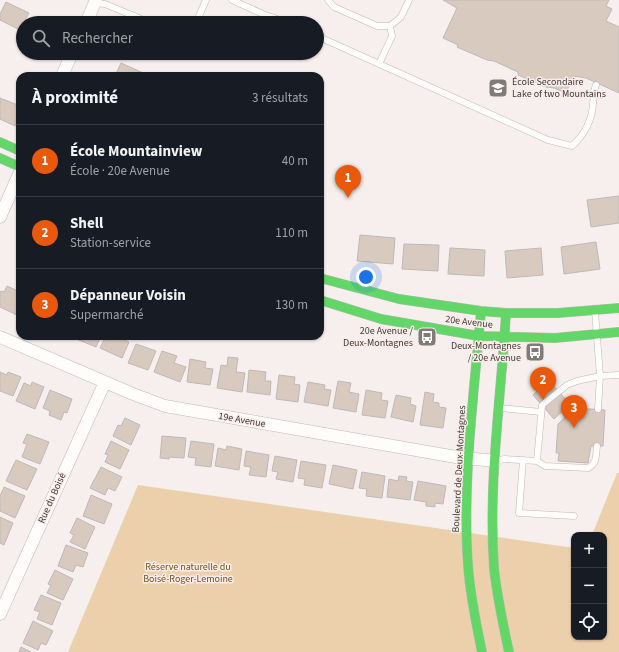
<!DOCTYPE html>
<html lang="fr">
<meta charset="utf-8">
<style>
body{margin:0;font-family:"Source Sans 3",sans-serif;background:#242831;color:#f1f3f6}
.controls{position:absolute;right:12px;bottom:12px;display:grid;overflow:hidden;border-radius:8px;box-shadow:0 1px 3px #0004}
.controls button{width:36px;height:36px;display:grid;place-items:center;padding:0;border:0;border-bottom:1px solid #363941;background:#171b24;color:#f1f3f6;font:20px sans-serif}
.you{position:absolute;left:366px;top:277px;width:14px;height:14px;margin:-10px;border:3px solid #fff;border-radius:50%;background:#1a73e8;box-shadow:0 0 0 6px #1a73e833}
.badge{display:grid;place-items:center;width:26px;height:26px;border-radius:50%;background:#ea580c;color:#fff;font-size:13px;font-weight:700}
.pin{position:absolute;translate:-50% -33px;filter:drop-shadow(0 1px 2px #0008)}
.pin::after{content:'';position:absolute;top:21px;width:14px;height:12px;background:inherit;clip-path:polygon(0 0,100% 0,50% 100%)}
.list{margin:0;padding:0;list-style:none}
h2{display:flex;justify-content:space-between;align-items:center;height:52px;margin:0;padding:0 16px;font-size:17px}
h2 small{font-size:13px;font-weight:400;color:#9ea1a6}
.list li{display:grid;grid-template-columns:26px 1fr auto;gap:12px;align-items:center;box-sizing:border-box;height:72px;padding:0 16px;border-top:1px solid #363941}
.list b{display:block;font-size:15px;white-space:nowrap}
.list p{margin:0;font-size:13px;white-space:nowrap;color:#9ea1a6}
.list em{font-size:13px;font-style:normal;color:#9ea1a6}
.icon{flex:none;width:22px;height:22px;fill:none;stroke:currentColor;stroke-width:2;stroke-linecap:round;stroke-linejoin:round}
.map{position:relative;flex:none;width:619px;height:652px;overflow:hidden}
.search{position:absolute;background:#171b24;box-shadow:0 1px 3px #0004;left:16px;top:16px;width:308px;height:44px;display:flex;align-items:center;gap:10px;box-sizing:border-box;padding:0 14px;border-radius:22px;color:#9ea1a6;font-size:15px}
.panel{position:absolute;background:#171b24;box-shadow:0 1px 3px #0004;left:16px;top:72px;width:308px;height:268px;border-radius:12px}
.map>svg:first-child{display:block}
</style>
<div class="map">
<svg width="619" height="652" viewBox="0 0 619 652">
<rect width="100%" height="100%" fill="#f6efed"/>
<path fill="#ebd0ab" d="M617,473H619V652H68L138,485L574,548V637H604V535H592Z"/>
<path fill="#d9cabf" stroke="#beb9b7" d="M443,0H609L606,6L612,9L606,21L619,27V93L586,78L573,76L566,93L554,88L546,87L518,75V72L494,61L487,60L457,47L458,45L443,38L457,8Z
M6,2L29,13L20,30L0,20V14Z
M35,17L49,23H32Z
M121,63L150,76H115Z
M0,98L20,106V116L15,126L0,119Z
M619,196V223L591,227L587,200Z
M360,235L395,238L393,264L357,261Z
M596,242L600,269L564,274L561,247Z
M404,244L439,245L438,271L402,269Z
M450,248L485,250L484,276L448,274Z
M541,248L543,275L507,278L505,251Z
M7,286L20,292V308L17,315L0,307V292L1,291L4,292Z
M75,336H101L96,347L74,338Z
M106,336H115L129,342L122,358L100,348Z
M136,344L156,351L148,370L128,363Z
M162,351L177,356L174,363L186,367L180,382L154,372Z
M228,357L238,358L236,372L245,373L242,392L217,388L221,365L227,366Z
M190,359L206,362L205,368L213,369L210,385L187,382Z
M249,370L266,372L265,381H271L270,395L247,392Z
M0,372L7,375L8,372L21,377L13,396L0,391Z
M279,375L295,377L294,384L300,385L298,402L276,399Z
M338,381L351,383L349,392L359,394L356,412L333,408Z
M549,381L570,404L554,419L533,395Z
M32,382L44,387L35,409L16,401L24,383L31,386Z
M308,382L325,385L324,389L331,390L328,406L304,402Z
M50,390L72,399L67,413L64,412L61,420L49,415L50,411L43,408Z
M366,390L382,393L381,400L388,401L385,418L362,415Z
M425,392L434,394L433,402L439,403V407L446,408L443,428L420,425Z
M396,395L411,398L410,404L416,406L413,422L391,417Z
M575,408L605,410L603,446H591L588,463L558,461L559,453H556L558,424Z
M125,418L140,425L131,445L113,436L118,425L121,426Z
M27,434L49,442L40,464L22,457L27,444L23,443Z
M162,436L186,438L184,458L169,457V459L160,458Z
M111,441L129,450L120,469L105,462L108,455L105,454Z
M191,441L214,444L211,467L195,465L196,458L188,457Z
M227,446L242,449L239,470L215,466L218,448L226,450Z
M246,451L269,455L266,477L249,475L251,467L244,466Z
M275,456L297,460L293,482L276,479L278,472L272,471Z
M16,460L37,469L27,490L6,481Z
M301,461L326,465L322,488L304,485L305,479L298,478Z
M333,465L357,470L353,489L329,484Z
M101,467L122,477L115,491L108,488L105,495L90,488Z
M362,472L385,476L382,498L366,496L367,489L359,488Z
M399,476L407,477L406,481L413,482L410,500L387,497L389,479L398,481Z
M418,481L446,486L443,504L435,503V507L426,506V502L414,500Z
M4,487L25,496L15,518L0,511V496Z
M91,495L112,504L104,524L83,516Z
M0,517L13,523L4,545L0,543Z
M77,518L95,527L85,549L70,542L74,535L70,533Z
M66,545L88,553L83,567L76,565L73,572L58,566Z
M55,570L73,579L63,600L47,593L51,585L48,584Z
M41,595L61,603L52,625L37,619L40,612L34,610Z
M33,621L53,631L46,645L41,643L38,650L23,643Z
M21,647L31,652H19Z"/>
<g fill="none" stroke-linecap="round" stroke-linejoin="round">
<defs>
<path id="lane" d="M232,0L263,14L289,23
M328,0L334,7L377,26H390L401,17L409,0
M94,3L105,4L151,23
M196,23L206,0
M317,36L548,140L572,146C584,135 592,120 593,104C594,97 593,92 596,85
M379,64L392,36L390,26
M595,311L600,376L619,375
M501,408L541,412
M523,460L519,513L574,516
M497,461L504,459L537,461L542,405L567,385L577,381L600,376L598,409
M537,461L545,466L588,468C597,464 596,455 597,446"/>
<path id="street" d="M86,23L96,0
M62,76L72,53
M0,217L20,172
M0,337L133,394L165,406L456,457L495,461
M0,614L105,382"/>
<path id="fast" d="M0,142L20,151
M0,158L20,167
M320,278L399,299L481,311L506,313H558L619,308
M320,300L381,319L479,336L555,338L619,332
M481,311C474,394 462,483 468,565C470,595 476,623 482,652
M506,313C501,398 488,483 494,568C497,597 503,624 509,652"/>
</defs>
<use href="#lane" stroke="#beb9b7" stroke-width="7"/>
<use href="#street" stroke="#beb9b7" stroke-width="13"/>
<use href="#fast" stroke="#beb9b7" stroke-width="10"/>
<use href="#lane" stroke="#fefdfc" stroke-width="6"/>
<use href="#street" stroke="#fefdfc" stroke-width="12"/>
<use href="#fast" stroke="#63d668" stroke-width="9"/>
</g>
<defs>
<symbol id="school-square" viewBox="-11 -11 22 22"><rect x="-9" y="-9" width="18" height="18" rx="4" fill="#807a78" stroke="#faede9"/><path d="M0-5L7-2L0 1L-7-2ZM-4 1L0 2.5L4 1V4Q0 6-4 4Z" fill="#fff"/></symbol>
<symbol id="bus-square" viewBox="-11 -11 22 22"><rect x="-9" y="-9" width="18" height="18" rx="4" fill="#807a78" stroke="#faede9"/><path d="M-5-6H5V4H4V6H2V4H-2V6H-4V4H-5ZM-3.5-4V0h7V-4ZM-3.5 1.2v1.5H-2V1.2ZM2 1.2v1.5H3.5V1.2Z" fill="#fff"/></symbol>
</defs>
<g fill-rule="evenodd">
<use href="#school-square" x="487" y="77" width="22" height="22"/>
<use href="#bus-square" x="416" y="326" width="22" height="22"/>
<use href="#bus-square" x="524" y="341" width="22" height="22"/>
</g>
<g text-anchor="middle" dominant-baseline="central" stroke-width="3" stroke-linejoin="round" paint-order="stroke">
<g font-size="10" fill="#403b39" stroke="#faede9" text-anchor="end">
<text x="512" y="82" text-anchor="start">École Secondaire<tspan x="512" dy="12">Lake of two Mountains</tspan></text>
<text x="413" y="331">20e Avenue /<tspan x="413" dy="12">Deux-Montagnes</tspan></text>
<text x="521" y="346">Deux-Montagnes<tspan x="521" dy="12">/ 20e Avenue</tspan></text>
</g>
<g font-size="10" fill="#403b39" stroke="#faede9">
<text transform="translate(469 322) rotate(7)">20e Avenue</text>
<text transform="translate(242 420) rotate(10)">19e Avenue</text>
<text transform="translate(459 469) rotate(-87)">Boulevard de Deux-Montagnes</text>
<text transform="translate(52 498) rotate(-66)">Rue du Boisé</text>
</g>
<g font-size="10" fill="#6e511f" stroke="#faede9">
<text x="188" y="567">Réserve naturelle du<tspan x="188" dy="12">Boisé-Roger-Lemoine</tspan></text>
</g>
</g>
</svg>
<div class="controls">
<button>+</button>
<button>−</button>
<button><svg class="icon" aria-label="locate" viewBox="0 0 24 24"><circle cx="12" cy="12" r="6"/><path d="M12 2v4M12 18v4M2 12h4M18 12h4"/></svg></button>
</div>
<div class="you"></div>
<div class="pin badge" style="left:348px;top:198px">1</div>
<div class="pin badge" style="left:543px;top:400px">2</div>
<div class="pin badge" style="left:574px;top:428px">3</div>
<div class="search"><svg class="icon" aria-label="search" viewBox="0 0 24 24"><circle cx="10" cy="10" r="6"/><path d="M15 15l6 6"/></svg>Rechercher</div>
<section class="panel">
<h2>À proximité<small>3 résultats</small></h2>
<ul class="list">
<li><span class="badge">1</span><div><b>École Mountainview</b><p>École · 20e Avenue</p></div><em>40 m</em></li>
<li><span class="badge">2</span><div><b>Shell</b><p>Station-service</p></div><em>110 m</em></li>
<li><span class="badge">3</span><div><b>Dépanneur Voisin</b><p>Supermarché</p></div><em>130 m</em></li>
</ul>
</section>
</div>
